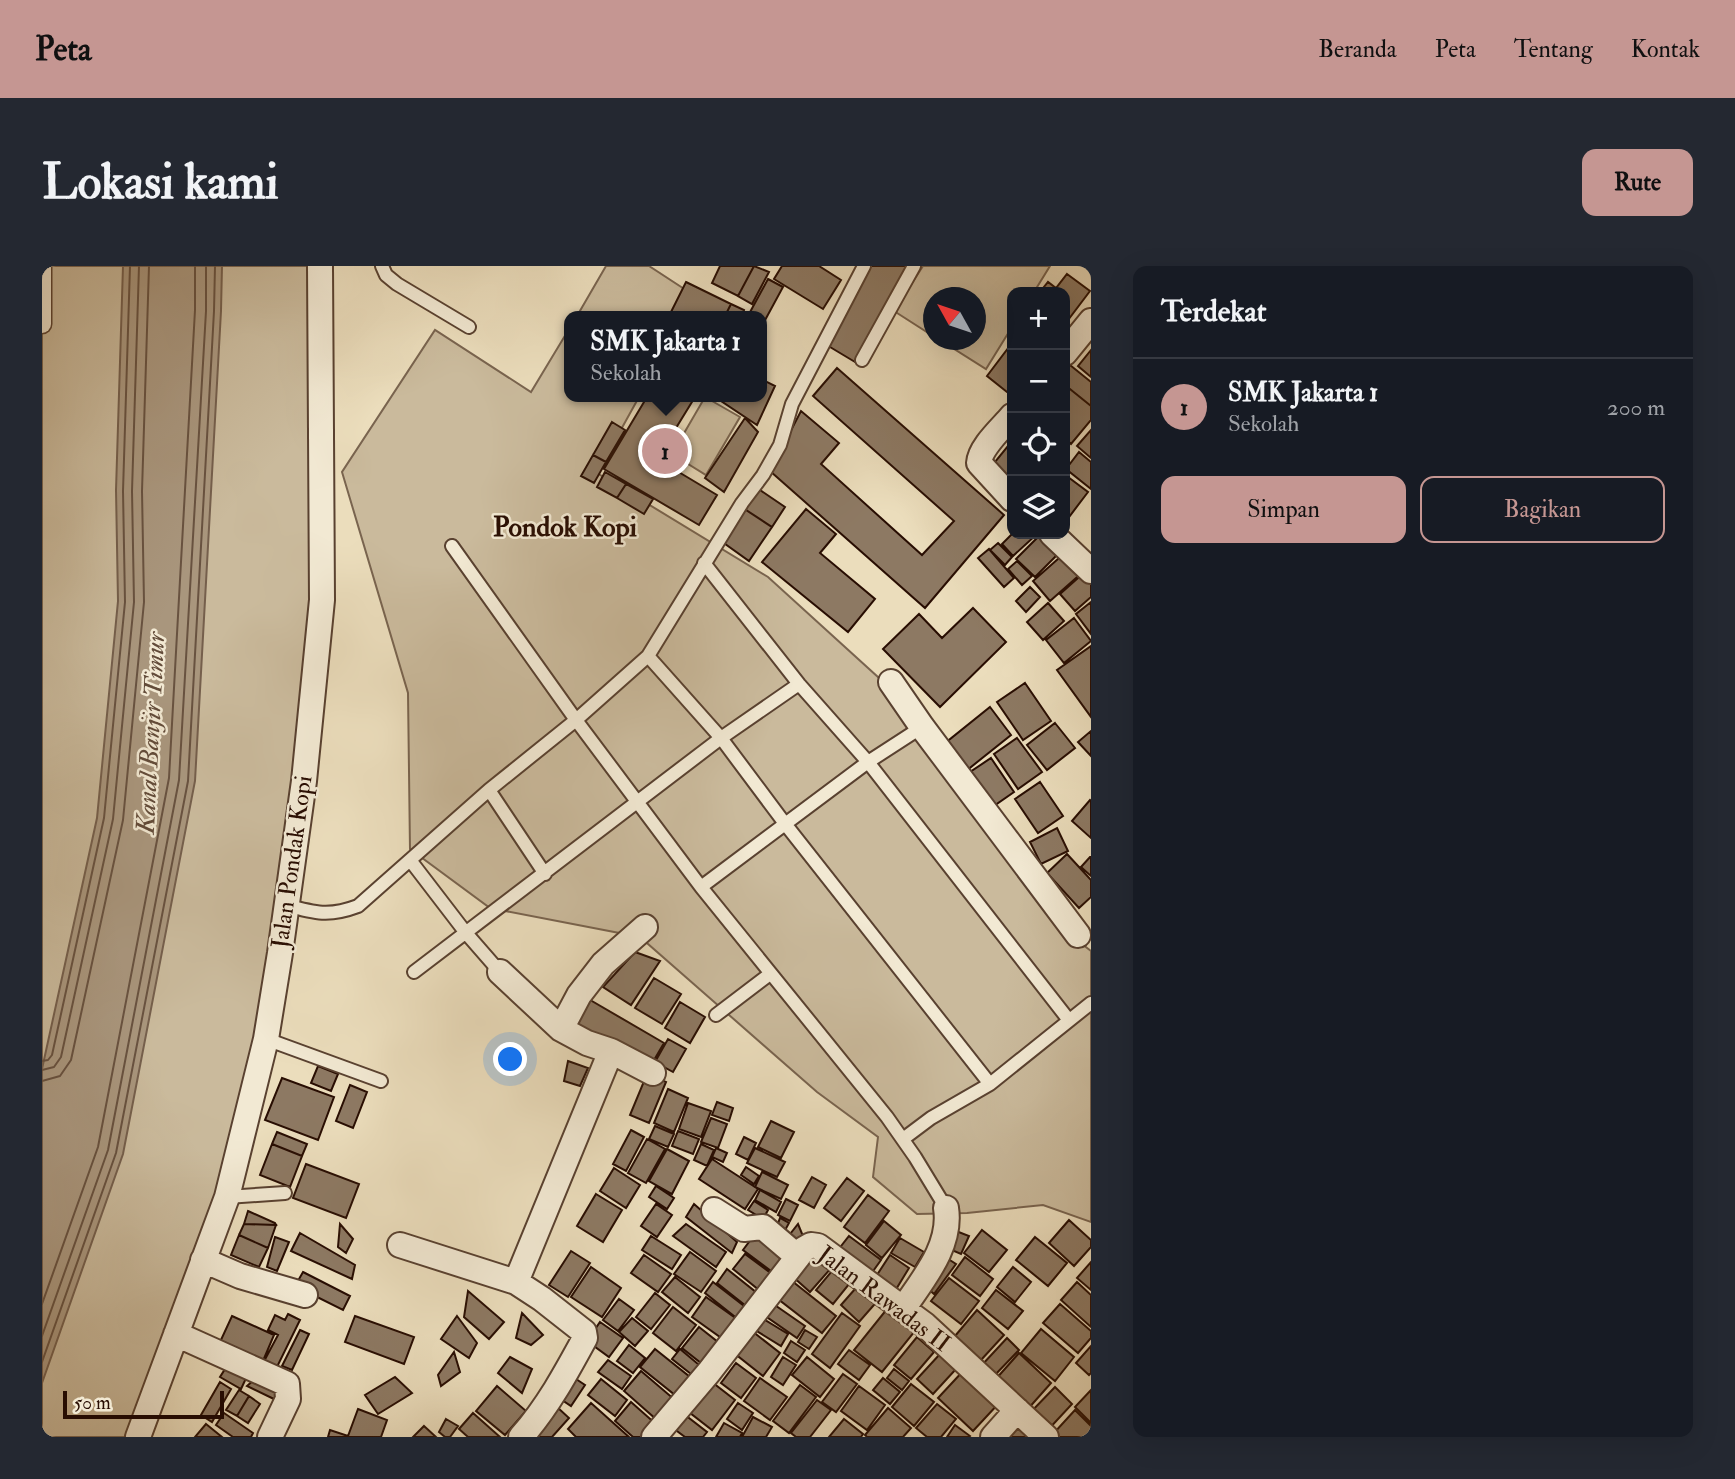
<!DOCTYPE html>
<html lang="id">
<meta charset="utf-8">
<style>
body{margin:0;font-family:"IM FELL Double Pica",serif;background:#242831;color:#f1f3f6}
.controls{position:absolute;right:21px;top:21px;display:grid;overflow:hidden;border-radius:14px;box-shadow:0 7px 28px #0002}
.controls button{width:63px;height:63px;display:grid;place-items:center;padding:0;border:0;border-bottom:2px solid #363941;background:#171b24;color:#f1f3f6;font:35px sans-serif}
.compass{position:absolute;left:881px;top:21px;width:63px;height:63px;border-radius:50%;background:#171b24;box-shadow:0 7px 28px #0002;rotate:310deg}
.scale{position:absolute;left:21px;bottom:18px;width:161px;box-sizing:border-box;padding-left:7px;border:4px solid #280d02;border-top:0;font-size:19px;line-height:24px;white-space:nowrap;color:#280d02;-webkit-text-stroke:5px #f2e9d3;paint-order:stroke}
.you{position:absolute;left:469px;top:794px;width:24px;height:24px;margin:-18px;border:5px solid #fff;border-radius:50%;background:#1a73e8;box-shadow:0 0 0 10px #1a73e833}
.badge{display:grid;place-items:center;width:46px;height:46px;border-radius:50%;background:#c59692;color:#111;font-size:23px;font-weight:700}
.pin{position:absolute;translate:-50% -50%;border:4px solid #fff;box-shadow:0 2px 7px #0006}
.popup{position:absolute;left:522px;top:45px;width:203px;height:91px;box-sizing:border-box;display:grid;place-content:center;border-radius:14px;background:#171b24;filter:drop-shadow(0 2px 5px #0005);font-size:23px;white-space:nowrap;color:#9ea1a6}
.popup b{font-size:26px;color:#f1f3f6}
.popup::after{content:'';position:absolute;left:50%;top:100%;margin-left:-14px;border:14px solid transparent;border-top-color:#171b24}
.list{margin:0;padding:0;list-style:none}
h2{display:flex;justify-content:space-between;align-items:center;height:91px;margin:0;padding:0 28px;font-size:30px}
h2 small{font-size:23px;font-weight:400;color:#9ea1a6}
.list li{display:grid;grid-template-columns:46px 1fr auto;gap:21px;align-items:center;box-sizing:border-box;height:98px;padding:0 28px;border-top:2px solid #363941}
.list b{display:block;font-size:26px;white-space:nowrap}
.list p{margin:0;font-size:23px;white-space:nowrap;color:#9ea1a6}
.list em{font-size:23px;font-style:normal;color:#9ea1a6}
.actions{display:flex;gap:14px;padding:21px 28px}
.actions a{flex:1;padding:16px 0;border:2px solid #c59692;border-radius:14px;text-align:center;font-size:24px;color:#c59692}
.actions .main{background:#c59692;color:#111}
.icon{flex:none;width:38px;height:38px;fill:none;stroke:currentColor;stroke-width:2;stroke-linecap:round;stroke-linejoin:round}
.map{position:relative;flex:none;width:1049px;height:1171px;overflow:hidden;border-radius:14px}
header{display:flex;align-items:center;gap:42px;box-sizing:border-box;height:98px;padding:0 35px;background:#c59692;color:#111}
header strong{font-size:33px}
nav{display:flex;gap:38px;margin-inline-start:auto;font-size:24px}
.intro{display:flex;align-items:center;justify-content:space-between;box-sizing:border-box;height:168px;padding:0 42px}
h1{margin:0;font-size:49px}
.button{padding:18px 32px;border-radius:14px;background:#c59692;color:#111;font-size:24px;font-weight:700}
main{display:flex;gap:42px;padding:0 42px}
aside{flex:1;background:#171b24;border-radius:14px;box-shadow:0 7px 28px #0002}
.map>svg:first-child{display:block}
</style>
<header>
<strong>Peta</strong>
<nav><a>Beranda</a><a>Peta</a><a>Tentang</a><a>Kontak</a></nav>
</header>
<div class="intro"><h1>Lokasi kami</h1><a class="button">Rute</a></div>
<main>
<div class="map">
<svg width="1049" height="1171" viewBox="0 0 1049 1171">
<rect width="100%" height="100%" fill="#ebddbc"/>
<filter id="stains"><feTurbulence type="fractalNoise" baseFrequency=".00286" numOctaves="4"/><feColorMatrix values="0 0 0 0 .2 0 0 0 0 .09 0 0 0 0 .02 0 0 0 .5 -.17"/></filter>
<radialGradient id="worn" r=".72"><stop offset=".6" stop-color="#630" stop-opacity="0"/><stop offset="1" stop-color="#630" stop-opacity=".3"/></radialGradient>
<path fill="#caba9c" stroke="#79644f" stroke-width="2" d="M0,0H278L279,272L224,773L96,1171H0Z
M564,0H607L653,30L642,50H535Z
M881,0H1008L992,26H970V61L944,103L898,74H934V32H892L891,70L852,45Z
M527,63V131H597L555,207L726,311L870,442L1023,665L1049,685V956L1001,939L925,947L875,948L831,911L836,871L775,826L598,671L448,642L368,583L366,427L300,206L393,64L489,126Z
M663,131L698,151L664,209L630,188Z"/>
<path fill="#a9967d" stroke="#755f4c" stroke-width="2" d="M81,0H180L179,45L153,515L81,888L0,1117V803L55,552L76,335L74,224Z"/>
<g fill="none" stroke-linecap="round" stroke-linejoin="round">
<path stroke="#685240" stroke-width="2" d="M0,795L6,794L10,789L62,552L83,336L81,225L88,0
M0,804L12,801L19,791L71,553L92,336L90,225L97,0
M0,815L18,810L29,794L81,554L102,336L100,225L107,0
M0,1038L56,881L127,512L153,44V0
M0,1070L66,884L137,514L164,45V0
M0,1096L74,887L146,515L172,45L173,0"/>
</g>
<path fill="#8d7963" stroke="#280d02" stroke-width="2" d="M678,0H712L696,30L670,17Z
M712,0L727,6L710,38L696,30Z
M740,0H777L799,14L781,43L732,13Z
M829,0H870L813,96L783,78Z
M1025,8L1048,25L1023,58V26H998L1006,16L1014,22Z
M726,13L741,21L722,56L719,50L707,48Z
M644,16L689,38L683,50H627Z
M689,38L702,44L700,50H683Z
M970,77V130L945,110Z
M1049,84V111L1036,100Z
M1023,95L1049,116V140L1023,119Z
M795,102L962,249L883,342L728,205L759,145L797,177L779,198L880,289L912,255L771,130Z
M719,113L733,120L715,159L673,131H719Z
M1023,119L1049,140V154L1029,178L1023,172Z
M605,131H653L615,193L675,229L657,259L562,203Z
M703,152L716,166L682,226L663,212Z
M570,156L583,164L564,196L551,189Z
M1049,164V192L1035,180Z
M970,175V220L948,202Z
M1037,186L1049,196V223L1024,203Z
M551,189L564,196L552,217L539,210Z
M563,206L584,218L575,232L555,221Z
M1026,211L1046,226L1024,255L1023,216Z
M584,218L611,233L602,248L575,232Z
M715,222L743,241L730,261L701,242Z
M701,242L730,261L707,295L679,275Z
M764,243L794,268L778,287L833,333L806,366L720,296Z
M970,268H995L971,290L960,278Z
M999,268L1022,282L993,311L974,293Z
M956,277L970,291L963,299L948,284Z
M947,283L972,312L962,321L936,292Z
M1025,285L1042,305L1008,335L991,315Z
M975,295L990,310L980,319L966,303Z
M1045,304L1049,308V331L1033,345L1018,328Z
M988,321L998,331L984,346L974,335Z
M1049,336V368L1034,348Z
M1006,337L1022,355L1001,374L985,356Z
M931,342L964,376L898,441L841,383L877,348L900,372Z
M1032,352L1049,375L1022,397L1004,374Z
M1049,380V451L1015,404Z
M983,417L1009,455L981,474L955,436Z
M948,441L969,469L924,505L902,478Z
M1013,457L1033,482L1005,504L985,479Z
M1049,465V490L1036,476Z
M975,472L1000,506L976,523L952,488Z
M949,492L972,526L946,544L922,510Z
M998,516L1021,550L996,567L973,533Z
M1048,534L1049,535V572L1030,555Z
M1015,562L1026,585L999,598L988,576Z
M1025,588L1049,614V631L1037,642L1005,607Z
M1048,591H1049V610L1039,601Z
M593,686L618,695L589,739L561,721Z
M612,712L639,728L620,758L593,742Z
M543,731L622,777L608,801L528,755Z
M638,736L663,751L648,777L623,762Z
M626,773L644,783L631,806L613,796Z
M526,795L546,802L538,820L522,815Z
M276,800L296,808L289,825L269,817Z
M605,808L624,816L607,857L588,849Z
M240,812L292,831L276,874L223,854Z
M308,819L325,826L311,862L294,855Z
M626,823L646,832L632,866L612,857Z
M675,836L691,842L687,855L670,849Z
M646,837L669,845L659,871L637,863Z
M669,852L685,858L676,882L659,876Z
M729,855L752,866L739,892L716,881Z
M613,860L632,868L626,881L607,873Z
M589,864L602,871L584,905L571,898Z
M636,865L657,873L651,888L630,880Z
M235,866L265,878L260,890L230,878Z
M702,871L714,877L706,894L694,888Z
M605,873L623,883L604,917L586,907Z
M230,878L260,890L248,921L218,909Z
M659,878L672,884L665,900L652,894Z
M674,882L685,887L681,896L670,891Z
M713,882L743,896L735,911L705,897Z
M625,883L647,895L630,928L607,915Z
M670,893L716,923L703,943L657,913Z
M264,898L317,918L304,952L251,932Z
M704,901L717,910L712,918L699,909Z
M572,902L598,919L584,942L558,925Z
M720,906L746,919L739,933L713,921Z
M770,911L784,919L772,942L757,934Z
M805,912L822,925L799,955L782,942Z
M614,920L632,932L625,943L607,931Z
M718,924L739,936L734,946L713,934Z
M554,928L580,944L561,976L535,960Z
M826,929L847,945L823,977L802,961Z
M744,933L756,939L748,955L736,949Z
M712,935L726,944L721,953L706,944Z
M614,938L630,949L615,971L599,960Z
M652,938L695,976L690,987L644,951Z
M206,945L233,957L234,959L202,958Z
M738,952L747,957L741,968L734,963Z
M1027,954L1049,974V981L1032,1000L1007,977Z
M842,955L859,969L840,992L824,979Z
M202,958L234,959L226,982L197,969Z
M298,958L311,973L304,987L296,981Z
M644,958L684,986L674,1001L631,970Z
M756,958L763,975L745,972Z
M940,964L965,984L947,1006L922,987Z
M914,965L927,970L919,988L905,982Z
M258,967L313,999L310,1013L249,985Z
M713,968L744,992L733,1008L701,984Z
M197,969L226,982L217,1001L189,989Z
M609,970L639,989L630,1003L600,984Z
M807,970L839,994L829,1008L796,984Z
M233,971L247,976L235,1005L225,1001Z
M993,971L1025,997L1006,1020L974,994Z
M858,972L882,986L873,1001L849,987Z
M529,985L548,997L526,1031L507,1019Z
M648,986L674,1005L659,1026L632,1008Z
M772,986L790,1001L768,1026L750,1010Z
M703,988L730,1008L717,1024L691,1003Z
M602,989L629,1008L616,1026L589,1007Z
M848,989L867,1002L853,1025L833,1012Z
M903,991L914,998L892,1028L884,1021Z
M923,991L951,1013L938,1030L910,1009Z
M1049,996V1024L1035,1012Z
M795,999L812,1012L791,1038L774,1024Z
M549,1001L579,1022L560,1051L529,1031Z
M971,1001L989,1016L973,1036L955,1021Z
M685,1003L715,1027L704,1040L675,1017Z
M261,1006L308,1030L301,1044L253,1020Z
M633,1011L658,1031L646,1047L620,1026Z
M907,1012L937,1035L919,1058L889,1035Z
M750,1015L794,1050L780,1067L736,1033Z
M820,1015L838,1032L817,1056L799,1039Z
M671,1016L706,1043L697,1054L663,1027Z
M1035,1016L1049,1029V1061L1019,1034Z
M954,1024L981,1045L966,1063L940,1042Z
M426,1025L462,1056L447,1073L422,1051Z
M613,1027L628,1039L609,1063L594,1051Z
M664,1031L699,1056L685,1076L650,1051Z
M577,1033L592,1044L576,1065L561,1054Z
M727,1035L763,1060L755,1072L719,1047Z
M1018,1038L1049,1065V1072L1036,1087L1001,1057Z
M631,1041L654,1059L634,1085L611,1067Z
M845,1043L873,1065L840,1106L812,1084Z
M935,1044L962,1069L939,1094L913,1070Z
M480,1047L501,1069L489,1079L474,1072Z
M800,1047L818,1060L788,1102L770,1088Z
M246,1048L258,1054L233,1105L220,1099L236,1069L226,1064L233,1049L243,1054Z
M190,1050L232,1069L221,1095L178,1076Z
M313,1050L372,1071L362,1098L303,1076Z
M415,1050L435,1077L427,1092L399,1073Z
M590,1052L606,1065L593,1080L577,1066Z
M720,1052L746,1068L739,1080L713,1064Z
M558,1056L581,1072L567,1091L545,1075Z
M657,1061L681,1080L664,1101L640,1082Z
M999,1063L1032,1091L1013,1115L979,1087Z
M258,1064L267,1068L250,1104L240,1100Z
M763,1064L775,1071L767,1083L756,1076Z
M710,1065L738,1087L721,1110L692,1087Z
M875,1071L892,1086L869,1113L852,1099Z
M965,1072L977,1084L951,1111L939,1100Z
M749,1075L763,1084L755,1096L742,1087Z
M587,1079L603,1092L591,1107L575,1095Z
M1049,1080V1107L1047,1109L1034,1097Z
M613,1083L653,1115L638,1133L598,1101Z
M638,1083L662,1103L654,1112L630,1093Z
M807,1084L828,1099L817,1114L796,1098Z
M412,1086L418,1106L399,1120L396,1109Z
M977,1087L1009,1117L985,1144L953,1114Z
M898,1088L914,1103L891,1128L875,1113Z
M468,1091L490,1103L480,1127L456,1107Z
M741,1091L754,1099L741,1119L729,1111Z
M765,1091L792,1113L778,1131L750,1109Z
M566,1094L589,1110L580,1123L556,1106Z
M694,1097L714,1112L699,1132L679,1117Z
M185,1100L206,1108L199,1123L178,1111Z
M852,1103L867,1115L860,1124L845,1112Z
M923,1103L958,1136L931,1165L896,1132Z
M599,1105L633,1134L615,1154L582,1125Z
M801,1108L815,1118L794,1146L780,1136Z
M353,1111L370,1127L336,1148L323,1129Z
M531,1111L543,1119L529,1140L517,1132Z
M718,1112L745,1131L728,1154L702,1135Z
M841,1112L858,1126L848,1138L831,1124Z
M213,1113L237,1126L234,1134L205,1120Z
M559,1113L585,1134L573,1150L546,1129Z
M666,1113L693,1134L670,1164L643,1143Z
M178,1116L189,1123L170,1156L159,1149Z
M869,1118L892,1136L872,1160L850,1141Z
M758,1119L774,1131L747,1167L731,1155Z
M455,1120L484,1145L463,1169L434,1145Z
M817,1120L843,1139L825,1164L799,1145Z
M1013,1121L1030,1138L1004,1166L986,1149Z
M197,1124L207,1130L195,1150L184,1144Z
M1049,1124V1157L1033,1141Z
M207,1130L218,1138L206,1157L195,1150Z
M775,1134L789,1144L768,1171H754L749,1167Z
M589,1136L615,1159L605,1171H591L573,1155Z
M549,1137L587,1171H534L526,1163Z
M696,1137L711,1147L700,1164L685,1153Z
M895,1138L914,1153L899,1171H885L874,1162Z
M515,1141L527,1152L510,1171H487Z
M846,1142L869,1162L861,1171H825L823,1169Z
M316,1143L345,1154L339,1171H286L288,1164L306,1170Z
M1033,1144L1049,1160V1171H1014L1011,1168Z
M638,1145L665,1166L661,1171H643L627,1159Z
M182,1147L211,1167L209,1171H191L174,1159Z
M431,1147L458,1171H426L417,1163Z
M711,1151L730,1161L724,1171H700Z
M979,1151L987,1171H961Z
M404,1153L416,1160L408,1171H403L397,1166Z
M802,1153L821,1168L819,1171H787Z
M682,1157L700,1167L698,1171H674Z
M164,1158L180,1171H153Z
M913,1159L928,1170L927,1171H905Z
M382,1160L394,1171H371Z"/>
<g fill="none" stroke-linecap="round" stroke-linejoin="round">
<defs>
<path id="service" d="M340,0L344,9L355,18L427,61
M820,94L872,0
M410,280L534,454L659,621L845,851L873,891L904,942
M662,297L757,418L826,496L1026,753
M606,390L679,472L744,559L948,818
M447,524L503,608
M368,594L424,667L458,706
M659,621L826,496L880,461
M244,639C273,647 287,651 316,640L447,524L534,454L606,390L700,237L721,209L738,179L750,138L822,0
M372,706L679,472L757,418
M674,749L728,708
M224,773L339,815
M861,873L889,852L948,818L1049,737
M185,931L243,927"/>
<path id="pedestrian" d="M0,58V0"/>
<path id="minor" d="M1023,87L1049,55
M970,150C960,162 938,181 937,197L970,233
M1010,268L1049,305
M849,416L880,461L1036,669
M458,706L519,763L545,777L569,785L474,1016
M519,763L537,729L561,698L603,661
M569,785L611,807
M672,944L702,963L721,961L756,991
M358,979L474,1016L500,1033L542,1066L543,1072C524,1107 505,1142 479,1171
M161,994L198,1010L263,1029
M861,1043C881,1013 910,980 904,942
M134,1068L245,1118L246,1133L228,1171
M96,1171L185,931L224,773L238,687L262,515L280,334L278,0
M612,1171L667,1106L762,983L769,979L776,980L883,1059L1004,1171
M951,1171L975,1144"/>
</defs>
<use href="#service" stroke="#594130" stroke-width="16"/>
<use href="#pedestrian" stroke="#594130" stroke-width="21"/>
<use href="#minor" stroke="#594130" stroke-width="28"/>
<use href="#service" stroke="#f2e9d3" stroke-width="12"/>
<use href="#pedestrian" stroke="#f2e9d3" stroke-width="18"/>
<use href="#minor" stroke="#f2e9d3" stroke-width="24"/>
</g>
<g text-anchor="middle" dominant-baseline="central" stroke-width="5" stroke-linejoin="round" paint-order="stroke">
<g font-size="24" fill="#280d02" stroke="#f2e9d3">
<text transform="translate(250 596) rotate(-82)">Jalan Pondak Kopi</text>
<text transform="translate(842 1033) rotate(37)">Jalan Rawadas II</text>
</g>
<g font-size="26" font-style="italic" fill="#624b39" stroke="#f2e9d3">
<text transform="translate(109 467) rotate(-87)">Kanal Banjir Timur</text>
</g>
<g font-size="28" font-weight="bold" fill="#280d02" stroke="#f2e9d3">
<text x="523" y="261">Pondok Kopi</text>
</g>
</g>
<rect width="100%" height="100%" filter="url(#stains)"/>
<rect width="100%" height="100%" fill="url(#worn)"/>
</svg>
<div class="controls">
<button>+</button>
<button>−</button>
<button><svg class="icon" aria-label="locate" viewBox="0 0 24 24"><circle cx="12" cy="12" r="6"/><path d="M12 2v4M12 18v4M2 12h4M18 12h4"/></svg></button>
<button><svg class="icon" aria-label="layers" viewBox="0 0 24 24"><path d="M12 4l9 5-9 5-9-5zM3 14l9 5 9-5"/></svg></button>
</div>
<svg class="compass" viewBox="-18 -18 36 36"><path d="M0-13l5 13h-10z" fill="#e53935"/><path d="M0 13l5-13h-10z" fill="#9ea1a6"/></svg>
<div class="scale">50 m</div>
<div class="you"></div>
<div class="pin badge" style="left:623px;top:185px">1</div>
<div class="popup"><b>SMK Jakarta 1</b>Sekolah</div>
</div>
<aside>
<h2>Terdekat<small></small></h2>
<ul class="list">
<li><span class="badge">1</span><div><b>SMK Jakarta 1</b><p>Sekolah</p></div><em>200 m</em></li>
</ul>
<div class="actions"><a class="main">Simpan</a><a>Bagikan</a></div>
</aside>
</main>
